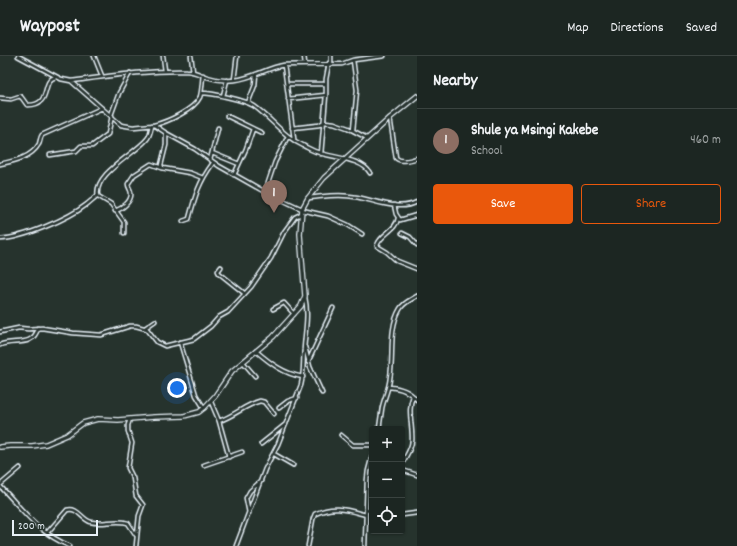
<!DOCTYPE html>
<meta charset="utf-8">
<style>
body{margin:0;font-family:Dekko,sans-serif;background:#29322f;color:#f1f3f6}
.controls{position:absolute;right:12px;bottom:12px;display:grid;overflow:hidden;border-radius:4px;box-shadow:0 1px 3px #0004}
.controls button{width:36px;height:36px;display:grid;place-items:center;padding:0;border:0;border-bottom:1px solid #3a4340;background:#1c2622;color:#f1f3f6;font:20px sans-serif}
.scale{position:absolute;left:12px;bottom:10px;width:86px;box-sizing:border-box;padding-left:4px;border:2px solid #e8f1f8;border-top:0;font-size:11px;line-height:14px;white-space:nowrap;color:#e8f1f8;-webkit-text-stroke:3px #26332d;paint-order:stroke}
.you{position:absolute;left:177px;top:332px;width:14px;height:14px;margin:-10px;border:3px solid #fff;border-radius:50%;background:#1a73e8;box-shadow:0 0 0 6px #1a73e833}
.badge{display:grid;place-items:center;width:26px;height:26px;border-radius:50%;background:#ea580c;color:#fff;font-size:13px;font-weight:700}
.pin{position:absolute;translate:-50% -33px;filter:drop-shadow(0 1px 2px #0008)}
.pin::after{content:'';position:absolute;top:21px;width:14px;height:12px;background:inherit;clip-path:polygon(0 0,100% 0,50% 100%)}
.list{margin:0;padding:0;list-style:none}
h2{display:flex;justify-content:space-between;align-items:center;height:52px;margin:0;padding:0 16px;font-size:17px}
h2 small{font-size:13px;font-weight:400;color:#a0a5a5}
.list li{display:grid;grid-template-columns:26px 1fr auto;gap:12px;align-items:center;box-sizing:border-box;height:64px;padding:0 16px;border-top:1px solid #3a4340}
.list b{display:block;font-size:15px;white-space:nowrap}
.list p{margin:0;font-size:13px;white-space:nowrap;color:#a0a5a5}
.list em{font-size:13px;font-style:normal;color:#a0a5a5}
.actions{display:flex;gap:8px;padding:12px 16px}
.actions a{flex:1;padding:9px 0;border:1px solid #ea580c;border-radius:4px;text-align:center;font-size:14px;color:#ea580c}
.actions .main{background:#ea580c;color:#fff}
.icon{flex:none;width:22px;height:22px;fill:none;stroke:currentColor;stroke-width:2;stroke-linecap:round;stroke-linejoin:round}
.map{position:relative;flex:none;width:417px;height:490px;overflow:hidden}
header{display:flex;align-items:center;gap:24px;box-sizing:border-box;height:56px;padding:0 20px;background:#1c2622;border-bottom:1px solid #3a4340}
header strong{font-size:19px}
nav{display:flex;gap:22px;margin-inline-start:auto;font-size:14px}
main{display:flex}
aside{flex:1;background:#1c2622}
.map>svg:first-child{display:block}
</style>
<header>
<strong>Waypost</strong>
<nav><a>Map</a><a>Directions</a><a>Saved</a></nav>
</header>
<main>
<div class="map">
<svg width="417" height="490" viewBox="0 0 417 490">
<rect width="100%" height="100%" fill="#26332d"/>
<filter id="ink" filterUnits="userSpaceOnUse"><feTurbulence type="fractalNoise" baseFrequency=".025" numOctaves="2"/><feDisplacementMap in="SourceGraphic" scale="8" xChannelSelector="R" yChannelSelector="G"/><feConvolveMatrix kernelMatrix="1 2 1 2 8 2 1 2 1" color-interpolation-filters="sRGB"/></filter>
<g filter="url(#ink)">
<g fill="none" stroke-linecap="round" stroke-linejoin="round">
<defs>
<path id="street" d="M18,0L61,23L71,25L121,69L133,71L154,69L166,77L195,93L219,110L265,136L302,153
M94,0L102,20
M163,0L165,15
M191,0L193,16
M304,0L305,8
M331,7V0
M284,9L294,83
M234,24L237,0
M71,25C110,20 148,14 187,15C194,15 201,19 207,21C216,24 226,25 235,24C252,22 267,12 284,9L342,8L353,4L384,0
M287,28H326
M201,37C212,37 245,44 254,50C271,62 284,81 304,90C308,92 313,95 317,96C332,102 362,102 370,117
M223,40L227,24
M0,42L11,43L20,40L22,42L27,49C54,50 39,23 57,21
M288,43L326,39
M248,47L255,29L256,18
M111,59L119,37L130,17
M227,60L262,77
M390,62L396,102C401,107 411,104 417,102
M154,69C167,66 194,54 200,41C202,35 202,26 203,19
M292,72L319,69L324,66L334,67L348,72L367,82
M353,74L357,34L353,4
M166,77V89L161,109L162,112L190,117L203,122
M212,97L239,108
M321,98L326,39V23L329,7
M50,99L76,95L81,90H92L108,78L112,60
M210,104L218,72
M0,108C14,105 31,102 39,88C40,86 40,82 42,79L102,52
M234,119L246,93L253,73
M265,136L275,106L288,80
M308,142C321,141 335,138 348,140C369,141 397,157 417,146
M394,149L396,158L400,164L417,159
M302,154L328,160L348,169L362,178
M115,155C122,153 132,145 131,137C131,134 128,131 128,128L134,119L151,108L162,112
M398,162C397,174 379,179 377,190L387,196L397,205L417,213
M183,165L189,163C195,140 199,126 213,107
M124,177V166L111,148L98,140C93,118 135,98 147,83C150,80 151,73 152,69
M402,177L410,181L417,189
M0,183C23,182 68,163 86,149C90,146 94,142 98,139
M221,211L218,215L219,217L244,237
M273,253L284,247L294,258
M145,272L155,265
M0,276L19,272L28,273L42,272L73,277L101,279L130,270H136L147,273L157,286L165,290L194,283L211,270L219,261L228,256L251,231L271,202L284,176L295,161L301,158
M180,286L196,339L204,352
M0,289C14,283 33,292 38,272
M305,291L310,311L322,337
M256,295C270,307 284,318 303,321
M243,306L255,320
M308,306L333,252
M389,331C401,332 409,335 417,344
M211,346L219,365L229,401
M279,352L288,345L297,342
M130,363L128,369V375L132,387L128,412L133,422L136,440L143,449L139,460L136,490
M219,365C234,360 245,349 260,345L264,346L274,358
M379,373C380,366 381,359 382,352C384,342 389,333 390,322C394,300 388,273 400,253C404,246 411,244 417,240
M341,379L353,389H372
M261,388L286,368
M274,398L293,409
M204,409L242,396
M402,409C405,400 411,395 412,385C413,370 407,354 413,340
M402,414L417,419
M0,429L20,412
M0,430C23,454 38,477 70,490
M367,454L372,456
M249,457L246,442L250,435L261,425
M402,459L417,457
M47,477L67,454C78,451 81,463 91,466C103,469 116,463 128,467L136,479
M236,490L265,413L278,388L301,329C304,317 303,306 304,294C305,276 309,259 305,241
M308,490L313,463L315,458C334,449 347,454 366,459
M365,490L367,424L368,415L372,400"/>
<path id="secondary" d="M0,391L10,390H32L46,388L67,379L83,367L98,363L118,364L154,361L184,360L199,356L204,352L215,340L232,315L273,281L301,250L305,240L300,178L302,153L308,142L324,122L390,62L417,40"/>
</defs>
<use href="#street" stroke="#e8f1f8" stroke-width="5.5"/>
<use href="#secondary" stroke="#e8f1f8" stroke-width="6"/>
<use href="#street" stroke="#26332d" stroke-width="2.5"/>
<use href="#secondary" stroke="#26332d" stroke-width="3.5"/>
</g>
</g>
</svg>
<div class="controls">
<button>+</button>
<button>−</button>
<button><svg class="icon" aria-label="locate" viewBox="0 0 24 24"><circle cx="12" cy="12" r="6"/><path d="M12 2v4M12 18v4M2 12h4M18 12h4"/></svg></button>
</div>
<div class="scale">200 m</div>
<div class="you"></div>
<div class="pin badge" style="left:274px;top:157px;background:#8d6e63">1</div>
</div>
<aside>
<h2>Nearby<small></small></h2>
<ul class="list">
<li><span class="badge" style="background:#8d6e63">1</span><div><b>Shule ya Msingi Kakebe</b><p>School</p></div><em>460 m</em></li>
</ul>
<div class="actions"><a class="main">Save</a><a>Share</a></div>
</aside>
</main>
